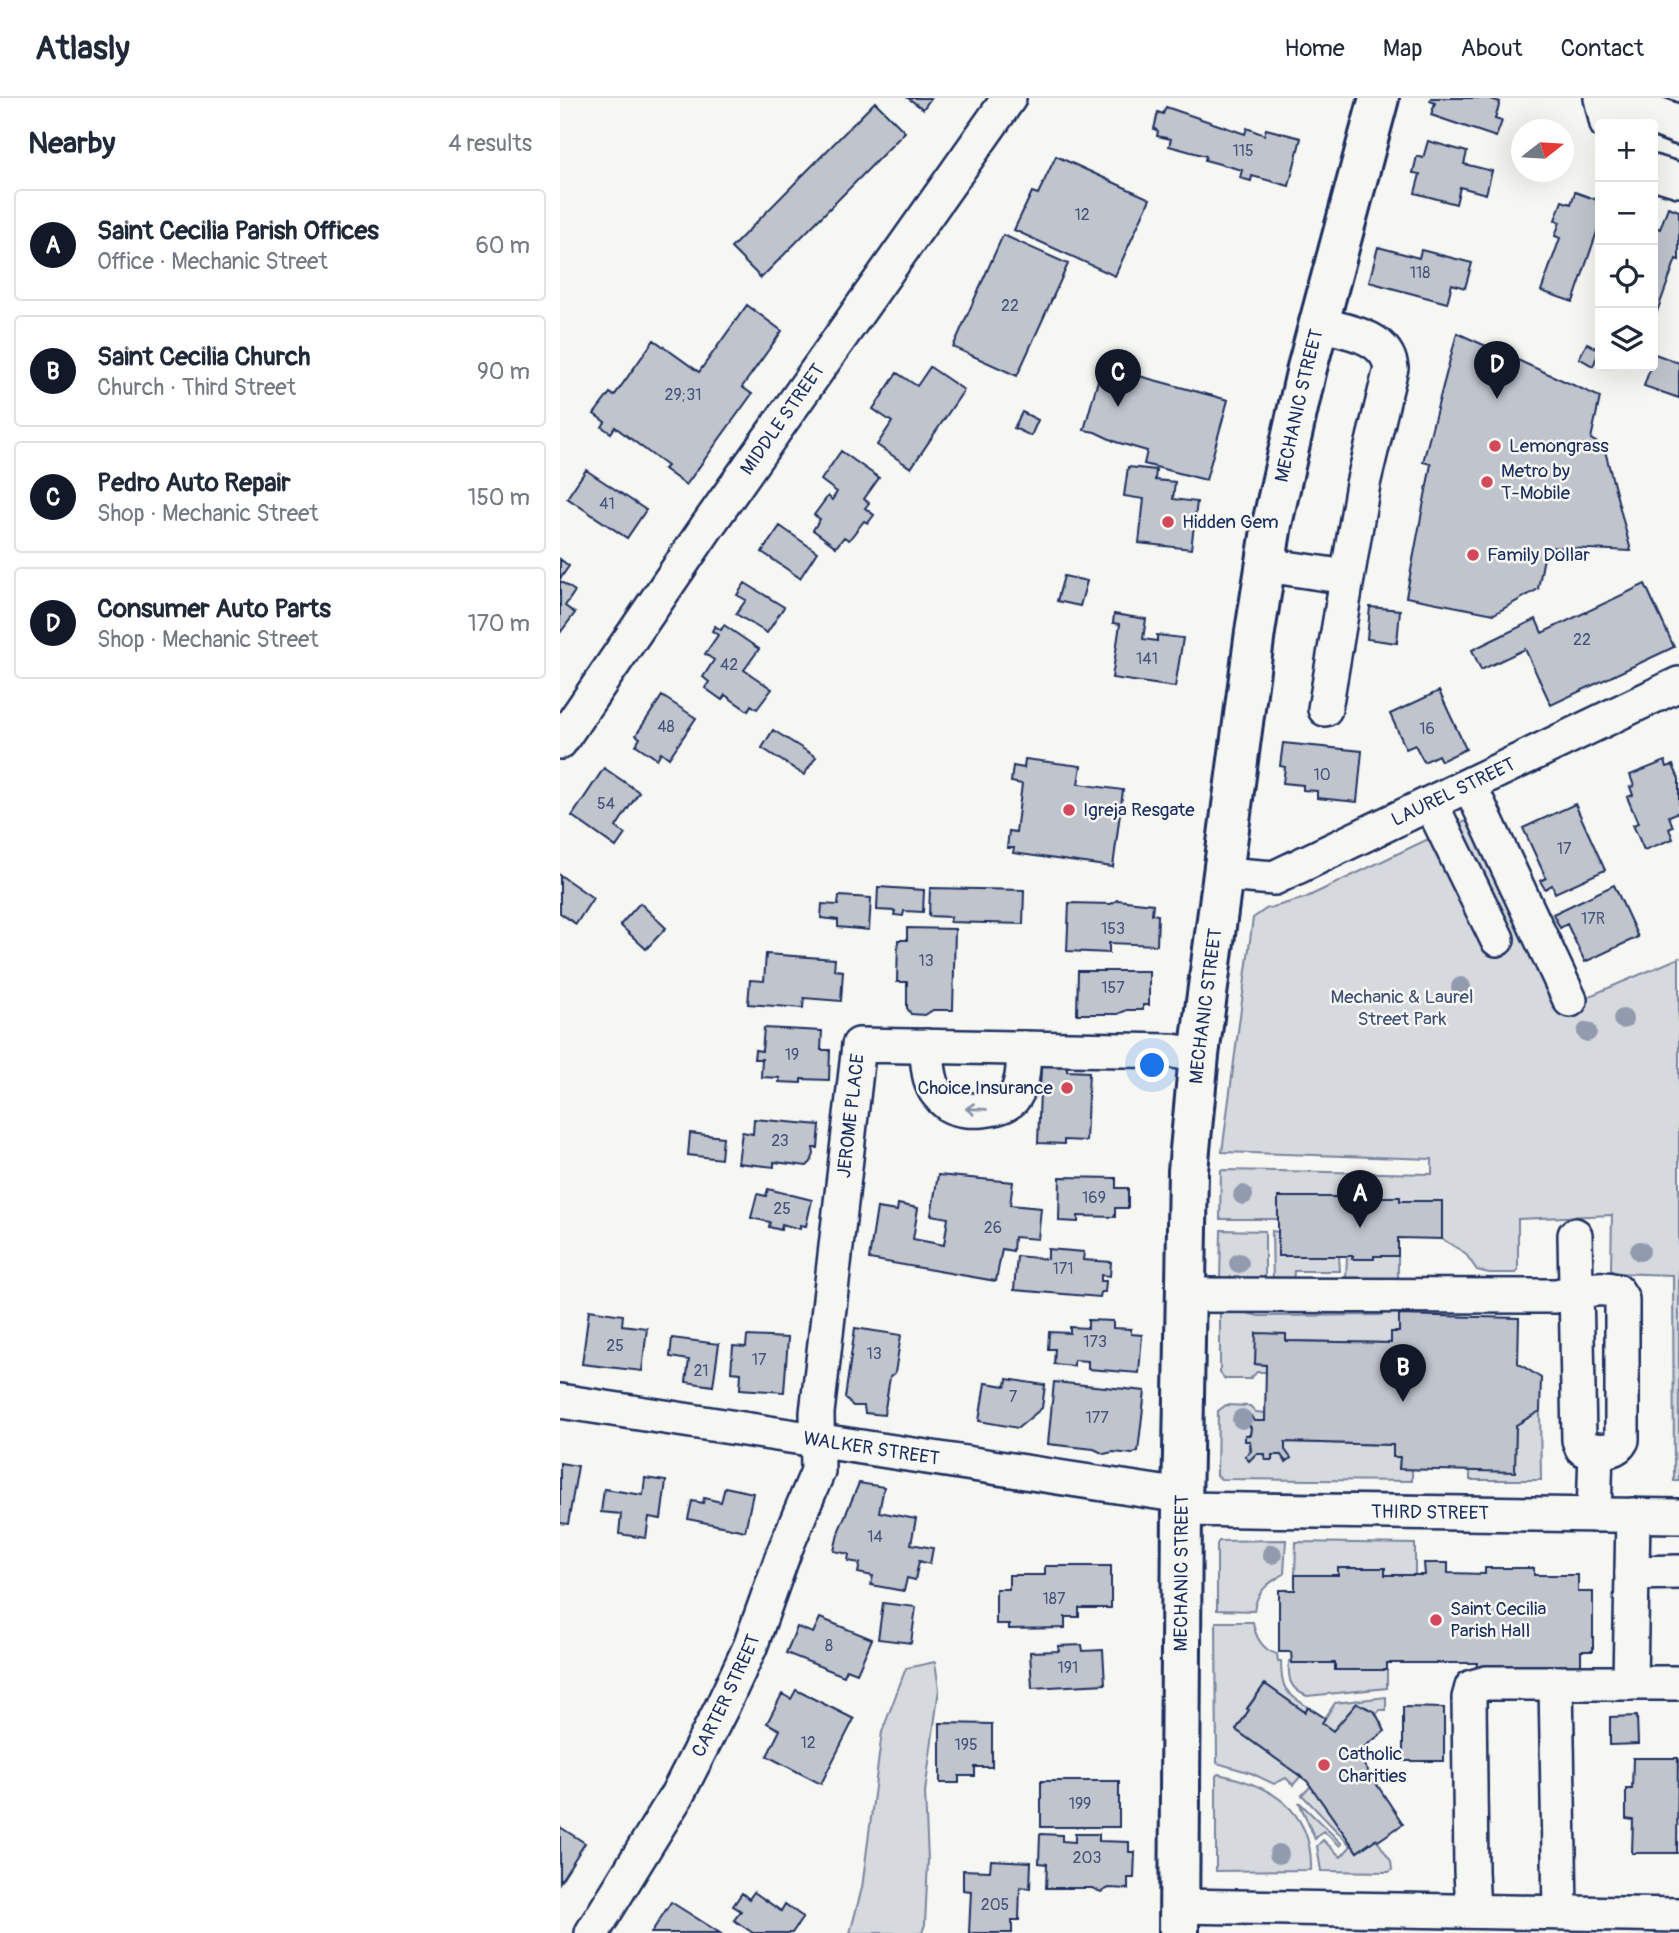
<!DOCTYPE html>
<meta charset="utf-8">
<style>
body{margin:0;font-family:Pangolin,sans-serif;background:#f6f6f7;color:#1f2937}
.controls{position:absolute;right:21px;top:21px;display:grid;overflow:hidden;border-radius:7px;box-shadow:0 7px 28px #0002}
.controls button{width:63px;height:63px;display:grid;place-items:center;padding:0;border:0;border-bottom:2px solid #e0e1e3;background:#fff;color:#1f2937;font:35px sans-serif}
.compass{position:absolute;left:951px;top:21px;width:63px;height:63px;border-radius:50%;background:#fff;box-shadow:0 7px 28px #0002;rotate:73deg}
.you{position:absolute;left:593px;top:968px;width:24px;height:24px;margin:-18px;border:5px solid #fff;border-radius:50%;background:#1a73e8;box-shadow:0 0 0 10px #1a73e833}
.badge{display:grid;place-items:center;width:46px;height:46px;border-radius:50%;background:#111827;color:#fff;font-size:23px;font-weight:700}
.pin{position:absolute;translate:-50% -58px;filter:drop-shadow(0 2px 4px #0008)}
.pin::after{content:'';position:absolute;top:37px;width:24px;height:21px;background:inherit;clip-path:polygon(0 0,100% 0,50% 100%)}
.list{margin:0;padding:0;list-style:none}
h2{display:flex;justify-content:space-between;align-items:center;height:91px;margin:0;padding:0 28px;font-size:30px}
h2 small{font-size:23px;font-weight:400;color:#747a83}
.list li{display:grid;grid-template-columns:46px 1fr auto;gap:21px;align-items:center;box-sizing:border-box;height:112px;margin:0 14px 14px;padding:0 14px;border:2px solid #e0e1e3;border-radius:7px}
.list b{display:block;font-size:26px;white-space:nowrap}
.list p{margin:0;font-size:23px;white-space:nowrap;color:#747a83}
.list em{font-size:23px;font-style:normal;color:#747a83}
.icon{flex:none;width:38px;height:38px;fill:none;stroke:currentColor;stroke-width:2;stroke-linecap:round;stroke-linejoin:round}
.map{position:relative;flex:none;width:1119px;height:1835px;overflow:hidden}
header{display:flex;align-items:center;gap:42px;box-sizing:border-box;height:98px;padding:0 35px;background:#fff;border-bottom:2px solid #e0e1e3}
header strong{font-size:33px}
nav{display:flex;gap:38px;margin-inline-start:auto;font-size:24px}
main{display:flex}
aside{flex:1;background:#fff}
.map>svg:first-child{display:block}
</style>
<header>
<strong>Atlasly</strong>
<nav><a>Home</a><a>Map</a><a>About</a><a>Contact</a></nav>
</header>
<main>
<aside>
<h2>Nearby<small>4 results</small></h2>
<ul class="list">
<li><span class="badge">A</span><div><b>Saint Cecilia Parish Offices</b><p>Office · Mechanic Street</p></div><em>60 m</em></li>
<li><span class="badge">B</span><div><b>Saint Cecilia Church</b><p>Church · Third Street</p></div><em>90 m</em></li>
<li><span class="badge">C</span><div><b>Pedro Auto Repair</b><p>Shop · Mechanic Street</p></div><em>150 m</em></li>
<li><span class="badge">D</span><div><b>Consumer Auto Parts</b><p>Shop · Mechanic Street</p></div><em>170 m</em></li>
</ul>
</aside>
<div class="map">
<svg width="1119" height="1835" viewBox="0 0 1119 1835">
<rect width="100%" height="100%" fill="#f6f6f2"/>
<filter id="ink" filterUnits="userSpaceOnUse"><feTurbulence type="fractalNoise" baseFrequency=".0143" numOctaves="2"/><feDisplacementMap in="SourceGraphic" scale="14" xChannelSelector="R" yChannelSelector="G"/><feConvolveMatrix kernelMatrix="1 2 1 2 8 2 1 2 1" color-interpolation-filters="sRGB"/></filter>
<g filter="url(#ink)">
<path fill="#d6d9dd" stroke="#78849e" stroke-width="2" d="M910,721L999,911L1119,860V1383H1114L1113,1177L1053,1175L1051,1171L1052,1117L958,1121V1172L956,1175H929L917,1172L905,1155L882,1141V1103H840V1099H719L718,1121H660L661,1072L872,1076V1061L662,1054L693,820L706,811L745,800Z
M661,1132L705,1133V1186L660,1185Z
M712,1133L718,1134V1157L779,1158L780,1173H734L733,1187L713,1186Z
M787,1158H793V1161H814V1158H838V1188L786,1181Z
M660,1209L699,1218L820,1217L834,1211L858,1209V1217H839V1234H832L831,1245L726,1243L695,1266L706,1267V1274H697L690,1281H665L660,1275Z
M666,1307L690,1308L696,1314L705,1315V1323H694L691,1319L686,1322L691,1330L689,1362L696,1356H705V1362H712V1357H721L726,1363L730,1360L725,1352V1344L833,1347V1358L840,1359L839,1371H852V1383L661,1381L657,1378L658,1313Z
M980,1313L981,1382H910V1373L956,1327Z
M726,1442L724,1476C709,1484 696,1494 694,1513L657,1512V1446L659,1443Z
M736,1444L855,1446V1477H825L778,1470V1477H735Z
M656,1524H693C695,1538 702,1552 717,1556L718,1563H721C721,1591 725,1594 748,1609L745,1614L705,1586L687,1610L689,1612L676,1632L741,1678L733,1687L726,1680L714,1686L691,1675L657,1665Z
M729,1563L775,1565L776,1572H827V1590L747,1598C729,1591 728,1580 729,1563Z
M375,1564L379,1591L365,1694L368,1763L365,1826L362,1835H290L302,1790L322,1634L346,1570Z
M826,1599V1612H820L816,1616L806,1609L773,1633L762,1625L775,1605Z
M658,1676C710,1687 753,1711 751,1772L656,1773V1678Z
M751,1688L797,1754L816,1741L831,1763L832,1772L829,1774L761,1773L757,1748L763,1742L781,1759L791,1748L742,1697Z
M739,1704L782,1746L780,1748L763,1733L755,1741Z"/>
<path fill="#c0c4cd" stroke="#1b2f5e" stroke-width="2" d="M348,0H371L363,11Z
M871,0H928L940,4L935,21L942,23L936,39L871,17L875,5L870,3Z
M315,4L345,34L201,180L171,150Z
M606,9L685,36L687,30L704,37L706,31L741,40L729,88L692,78L691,83L680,80L682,72L645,62L646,58L609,48L611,41L597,38L598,33L594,31L598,14L603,16Z
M868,43L907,54L904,66L932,73L926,96L900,89L896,106L855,95L860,76L853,75L857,58L863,60Z
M496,58L590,101L555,178L454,132L472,94L478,96Z
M1015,94L1040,103V125L1013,204L981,193L1000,140L995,138L1000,124L995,122L1002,103L1011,106Z
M1108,109L1119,113V162L1116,161L1094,222L1093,128L1100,131Z
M443,137L508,166L457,278L393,249Z
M818,149L859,160L861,152L912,165L905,190L892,186L887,205L809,184Z
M187,207L222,233L182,289L192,296L126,387L104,371L107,368L55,329L51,335L42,329L45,324L34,316L50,295L54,298L94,242L139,274Z
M897,235L1040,299L1031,341L1044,349L1071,453L986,449L978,491L934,516L846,499L871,366L863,364Z
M1027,245L1040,252L1033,268L1019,260Z
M1095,256L1119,265V300L1084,288Z
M542,268L668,302L646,382L584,366L587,353L556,344L535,334L524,332Z
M370,269L404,292L351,370L317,347L332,324L313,311L337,275L357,288Z
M462,314L478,322L471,338L454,330Z
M281,353L319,380L304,401L309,405L305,410L314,417L308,425L304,423L289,442L284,439L276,449L253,432L260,421L254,417L268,398L272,402L277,394L261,382Z
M568,369L596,372L595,382L615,384L613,401L637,404L631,451L579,445L584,401L564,398Z
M26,372L86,412L67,440L7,400Z
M220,428L257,454L240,480L202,454Z
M0,461L9,468L0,481Z
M504,478L527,483L520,508L497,503Z
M0,483L15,493L5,508L15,515L0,535Z
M185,485L224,509L207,535L176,516L186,502L177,497Z
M1085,486L1114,549L991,607L965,551L921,572L912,552L976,521L982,535Z
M810,509L840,512L837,545L807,541Z
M554,516L586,521L583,541L597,543V537L623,540L615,589L552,580L560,526L553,525Z
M164,527L199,551L184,572L212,591L197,611L191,607L188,613L165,597L162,602L145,590L149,584L143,579L154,562L145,556L158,537L152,533L155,528L161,532Z
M879,593L906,651L881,663L878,657L864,664L855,647L846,651L830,616Z
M102,598L136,620L109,660L101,654L97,661L76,647L80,640L76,637Z
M213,632L256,659L244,677L202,650Z
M723,645L802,653L797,704L757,700V693L743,692V687L723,685L725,669L720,668Z
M465,661L521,668L518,686L563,692L553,769L453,755L454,750H447L449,733L456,734L462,686L451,684L453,668L464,670Z
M1105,663L1107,669L1113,667L1119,681V714L1109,718L1113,729L1109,731L1113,741L1084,752L1073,727L1078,725L1067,699L1073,697L1070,689L1074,688L1070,677Z
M44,670L79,694L56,729L65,736L56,749L12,718Z
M1015,706L1045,772L995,795L992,787L985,791L980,783L986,780L963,730Z
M0,777L33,800L16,826L0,815Z
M1054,787L1078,839L1025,864L1007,826L1000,830L993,816Z
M318,789L364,792L363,814L344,813L343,818L334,817L335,813L317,812Z
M370,790L464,792L463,826L390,824L391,819L369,818Z
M279,798L311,800L309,832L278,829V822L261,820L262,806L278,807Z
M557,802L593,806L592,816L598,817L597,847L549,845V855L507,853L509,805L551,806Z
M80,805L106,830L86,851L60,827Z
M347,830L395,831L393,912H373L365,917L351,916L347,910V884H337L338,842H347Z
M206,856L275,861L274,872L283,873L281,903L244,900L243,910L188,906L190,882L204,883Z
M518,873H589V907H583V912H567L558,916H517Z
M204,930L262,933L261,952H270L269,982L241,981V985L219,984L220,980L201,979L202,961H194L195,952L202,953Z
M481,967L507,968V973L529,974L526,1043L504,1042V1046L478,1045Z
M194,1021L260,1027L258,1050H253L254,1056L251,1064L247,1068L214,1064V1069L178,1065L182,1034L193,1036Z
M130,1035L163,1039L161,1061L128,1057Z
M378,1077L453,1084L450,1107L481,1110L478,1141L454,1139L453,1153L442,1151L436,1183L309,1161L317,1110L337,1113L338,1106L358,1110L353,1141L384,1147L388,1120L371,1117Z
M500,1079L556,1080V1090H568V1110H555V1119L518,1118V1124L499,1123Z
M208,1091L252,1102L246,1128L240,1127V1131L222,1126L221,1132L209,1129L210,1124L191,1120L197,1096L206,1098Z
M718,1099H840V1103H882V1141L838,1140V1158H814V1161H792L793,1158H718Z
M488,1151L524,1154L523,1162L551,1164L550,1178L541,1177V1183H546L545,1194H541L540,1199L454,1192L457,1158L488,1161Z
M29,1212L63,1217L62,1227L87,1230L82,1273L22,1266Z
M839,1217L959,1220L958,1265L981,1280L980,1313L956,1327L955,1374L839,1371L840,1359H833V1347L725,1344V1352L731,1360L726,1364L721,1357H712V1362H705V1356H696L689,1363L685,1358L691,1353L690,1343H685V1337H690L691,1330L686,1322L691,1318L694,1323H705L706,1267L695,1266L696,1235L726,1236V1243L831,1245V1234H839Z
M528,1222L553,1223V1230L571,1231V1236L582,1237L579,1275L528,1271V1263L514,1262V1268L494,1266L495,1251H488L489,1234L510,1235V1229L528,1230Z
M295,1230L341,1237L335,1275L330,1279L324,1317L305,1315L304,1308H293L285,1300Z
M187,1238L228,1240L224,1294L180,1291L181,1275L171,1274L173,1248L186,1249Z
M112,1240L159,1246L153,1288L126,1284L129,1262L110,1259Z
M447,1281L485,1287L482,1310L458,1330L419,1323L425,1285L446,1288Z
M494,1284L585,1293L578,1353L572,1356L553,1354L544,1356L534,1351L488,1346Z
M0,1365L18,1368L8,1426L0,1425Z
M85,1380L106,1383L101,1421L89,1419L86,1440L59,1436L61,1416L41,1414L44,1391L83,1397Z
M299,1385L324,1389L319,1414L356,1421L351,1446L373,1450L370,1466L359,1463L355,1482L347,1480L344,1493L311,1487L313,1478L298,1475L300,1465L288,1463L289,1456L274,1453L279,1432Z
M165,1389L193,1395L185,1433L128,1421L132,1403L143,1405L144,1400L161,1404Z
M864,1465H888V1475L925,1476V1470H974V1477H1018V1494H1033V1553H1021V1567H976L977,1573H916L917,1565H827V1572H775V1565H732L731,1554H719V1492H735V1477H778V1470H825V1477H865Z
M485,1468H551V1510H519V1519H505V1530L449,1531V1526H436V1491H449V1477H485Z
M323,1505L356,1509L351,1545L318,1541Z
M260,1520L312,1541L297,1575L287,1571L284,1578L226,1555L237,1529L253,1535Z
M522,1547L523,1553L543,1552L545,1586L472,1590L470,1554L499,1553L498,1548Z
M705,1586L745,1614L748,1609L765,1620L762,1625L773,1633L797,1605L815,1614L825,1633L796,1655L843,1726L818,1743L816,1741L797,1754L747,1683L676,1632L689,1612L687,1611Z
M236,1592L294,1621L261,1686L207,1658L220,1632L207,1625L222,1596L231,1601Z
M843,1609L884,1610V1663H843Z
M1077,1618L1078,1646L1050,1647V1619Z
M380,1625L432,1626V1669H415V1678H399V1685H380Z
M1073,1660H1118L1117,1755H1072L1073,1722L1066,1721V1691H1072Z
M481,1683H559V1729H481Z
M0,1729L25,1745L0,1784Z
M480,1736L502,1737V1743L515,1744V1736H539V1743L569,1744V1754H575L574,1780H568V1791L549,1790L541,1794L532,1790H486L487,1766L479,1765Z
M431,1762L471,1764L470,1790L460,1789L459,1822H452V1835H409L411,1793L403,1792V1772L430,1773Z
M194,1794L221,1813L225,1806L243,1819L232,1835H193L174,1822L181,1813L173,1808L182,1795L189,1801Z
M111,1804L160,1835H91Z"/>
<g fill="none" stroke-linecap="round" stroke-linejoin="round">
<defs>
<g id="minor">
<path d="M1041,0L1047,26"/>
<path d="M1093,74L1119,82"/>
<path d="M759,226C784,233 827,237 831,270L803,386L765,611"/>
<path d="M706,467L787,479"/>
<path id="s1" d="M0,644L146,430L449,0"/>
<path d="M910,688L1010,902"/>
<path d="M871,706L937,841"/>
<path id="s2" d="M663,776L714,780L1119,586"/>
<path d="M366,948C368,963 368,984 377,995C380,999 385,1004 389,1007C404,1016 445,1014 455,998C464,984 463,966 464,950"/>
<path d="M625,1197L995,1198C1016,1195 1036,1187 1057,1193L1062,1201V1342C1055,1356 1039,1352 1025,1352L1022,1350L1019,1342L1015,1137"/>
<path id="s3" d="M0,1303L622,1398"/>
<path id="s4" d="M622,1411L1119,1418"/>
<path d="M1034,1417L1036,1352"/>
<path d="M1072,1475L1119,1474"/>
<path d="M996,1585L1000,1814"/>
<path d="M1070,1585L1073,1417"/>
<path d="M619,1808L1119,1817"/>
<path d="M913,1813L911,1773L909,1600L912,1589L926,1585H1119"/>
<path id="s5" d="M32,1835L117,1697L162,1609L190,1549L224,1454L258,1373L257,1315L299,947L612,953L639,957"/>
</g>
<g id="major">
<path d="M1049,0L1119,27"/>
<path id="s6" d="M619,1835L622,1411L628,1073L639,957L695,534L712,426L747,270L819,0"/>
</g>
</defs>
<use href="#minor" stroke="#1b2f5e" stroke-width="38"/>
<use href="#major" stroke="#1b2f5e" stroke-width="44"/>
<use href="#minor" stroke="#f6f6f2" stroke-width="33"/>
<use href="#major" stroke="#f6f6f2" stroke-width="38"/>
</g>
<g fill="#929bae">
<circle cx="901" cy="889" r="10"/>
<circle cx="1063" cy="921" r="10"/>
<circle cx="1027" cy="934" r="10"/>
<circle cx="683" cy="1097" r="10"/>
<circle cx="1080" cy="1153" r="10"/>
<circle cx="679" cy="1165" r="10"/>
<circle cx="682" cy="1321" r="10"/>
<circle cx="712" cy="1456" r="10"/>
<circle cx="719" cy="1756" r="10"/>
</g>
<defs><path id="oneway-shaft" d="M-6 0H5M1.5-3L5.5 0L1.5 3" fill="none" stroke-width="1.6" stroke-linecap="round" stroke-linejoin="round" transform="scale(1.75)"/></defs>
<use stroke="#8892a8" href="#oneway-shaft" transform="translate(416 1011) rotate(-178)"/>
</g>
<g fill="#d1495b" stroke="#f6f6f2" stroke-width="2.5">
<circle cx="935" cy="348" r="7"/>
<circle cx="927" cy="384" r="7"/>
<circle cx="608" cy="424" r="7"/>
<circle cx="913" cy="457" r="7"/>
<circle cx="509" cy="712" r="7"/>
<circle cx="507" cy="990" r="7"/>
<circle cx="876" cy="1522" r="7"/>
<circle cx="764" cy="1667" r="7"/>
</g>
<g text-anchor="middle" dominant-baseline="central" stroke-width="5" stroke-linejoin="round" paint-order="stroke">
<g font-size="16" fill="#44547a">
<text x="683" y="53">115</text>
<text x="522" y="117">12</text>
<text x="860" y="175">118</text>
<text x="450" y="208">22</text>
<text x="123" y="297">29;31</text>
<text x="47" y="406">41</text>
<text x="1022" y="542">22</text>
<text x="587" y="561">141</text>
<text x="169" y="567">42</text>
<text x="106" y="629">48</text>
<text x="867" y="631">16</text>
<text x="762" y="677">10</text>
<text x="46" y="706">54</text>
<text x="1004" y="751">17</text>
<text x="1033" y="821">17R</text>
<text x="553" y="831">153</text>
<text x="366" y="863">13</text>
<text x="553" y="890">157</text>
<text x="232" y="957">19</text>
<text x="220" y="1043">23</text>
<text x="534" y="1100">169</text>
<text x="222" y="1111">25</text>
<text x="433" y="1130">26</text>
<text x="503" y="1171">171</text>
<text x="535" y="1244">173</text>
<text x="55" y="1248">25</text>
<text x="314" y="1256">13</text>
<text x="199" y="1262">17</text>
<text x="141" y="1273">21</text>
<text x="453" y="1299">7</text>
<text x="537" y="1320">177</text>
<text x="315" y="1439">14</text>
<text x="494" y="1501">187</text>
<text x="269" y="1548">8</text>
<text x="508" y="1570">191</text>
<text x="248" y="1645">12</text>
<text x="406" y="1647">195</text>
<text x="520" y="1706">199</text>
<text x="527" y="1760">203</text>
<text x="435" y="1807">205</text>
</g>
<g font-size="19" fill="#1b2f5e" stroke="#f6f6f2">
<text stroke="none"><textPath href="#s6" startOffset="1536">MECHANIC STREET</textPath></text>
<text stroke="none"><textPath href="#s1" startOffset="392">MIDDLE STREET</textPath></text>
<text stroke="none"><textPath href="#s2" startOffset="250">LAUREL STREET</textPath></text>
<text stroke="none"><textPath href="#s6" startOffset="928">MECHANIC STREET</textPath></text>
<text stroke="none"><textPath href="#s5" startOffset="873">JEROME PLACE</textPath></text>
<text stroke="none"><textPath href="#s3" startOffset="315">WALKER STREET</textPath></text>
<text stroke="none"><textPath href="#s4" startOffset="248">THIRD STREET</textPath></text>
<text stroke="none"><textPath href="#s6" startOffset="360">MECHANIC STREET</textPath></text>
<text stroke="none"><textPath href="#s5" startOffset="273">CARTER STREET</textPath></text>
</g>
<g font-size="19" fill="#1b2f5e" stroke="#f6f6f2" text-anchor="start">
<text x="949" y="348">Lemongrass</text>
<text x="941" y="373">Metro by<tspan x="941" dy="22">T-Mobile</tspan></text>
<text x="622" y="424">Hidden Gem</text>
<text x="927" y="457">Family Dollar</text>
<text x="523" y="712">Igreja Resgate</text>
<text x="493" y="990" text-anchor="end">Choice Insurance</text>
<text x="890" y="1511">Saint Cecilia<tspan x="890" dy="22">Parish Hall</tspan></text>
<text x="778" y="1656">Catholic<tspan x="778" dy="22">Charities</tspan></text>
</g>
<g font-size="19" fill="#405177" stroke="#f6f6f2">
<text x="842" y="899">Mechanic &amp; Laurel<tspan x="842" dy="22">Street Park</tspan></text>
</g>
</g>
</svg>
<div class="controls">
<button>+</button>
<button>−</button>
<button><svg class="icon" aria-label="locate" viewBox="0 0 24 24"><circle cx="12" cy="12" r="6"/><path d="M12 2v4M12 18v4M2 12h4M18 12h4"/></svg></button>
<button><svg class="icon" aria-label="layers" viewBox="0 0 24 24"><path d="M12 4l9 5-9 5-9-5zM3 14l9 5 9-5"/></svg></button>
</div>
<svg class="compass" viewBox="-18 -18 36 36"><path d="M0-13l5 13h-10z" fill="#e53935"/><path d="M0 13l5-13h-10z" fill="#747a83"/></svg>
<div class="you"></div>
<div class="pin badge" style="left:800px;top:1130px">A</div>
<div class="pin badge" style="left:843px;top:1304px">B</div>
<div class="pin badge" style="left:558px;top:309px">C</div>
<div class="pin badge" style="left:937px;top:301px">D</div>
</div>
</main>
